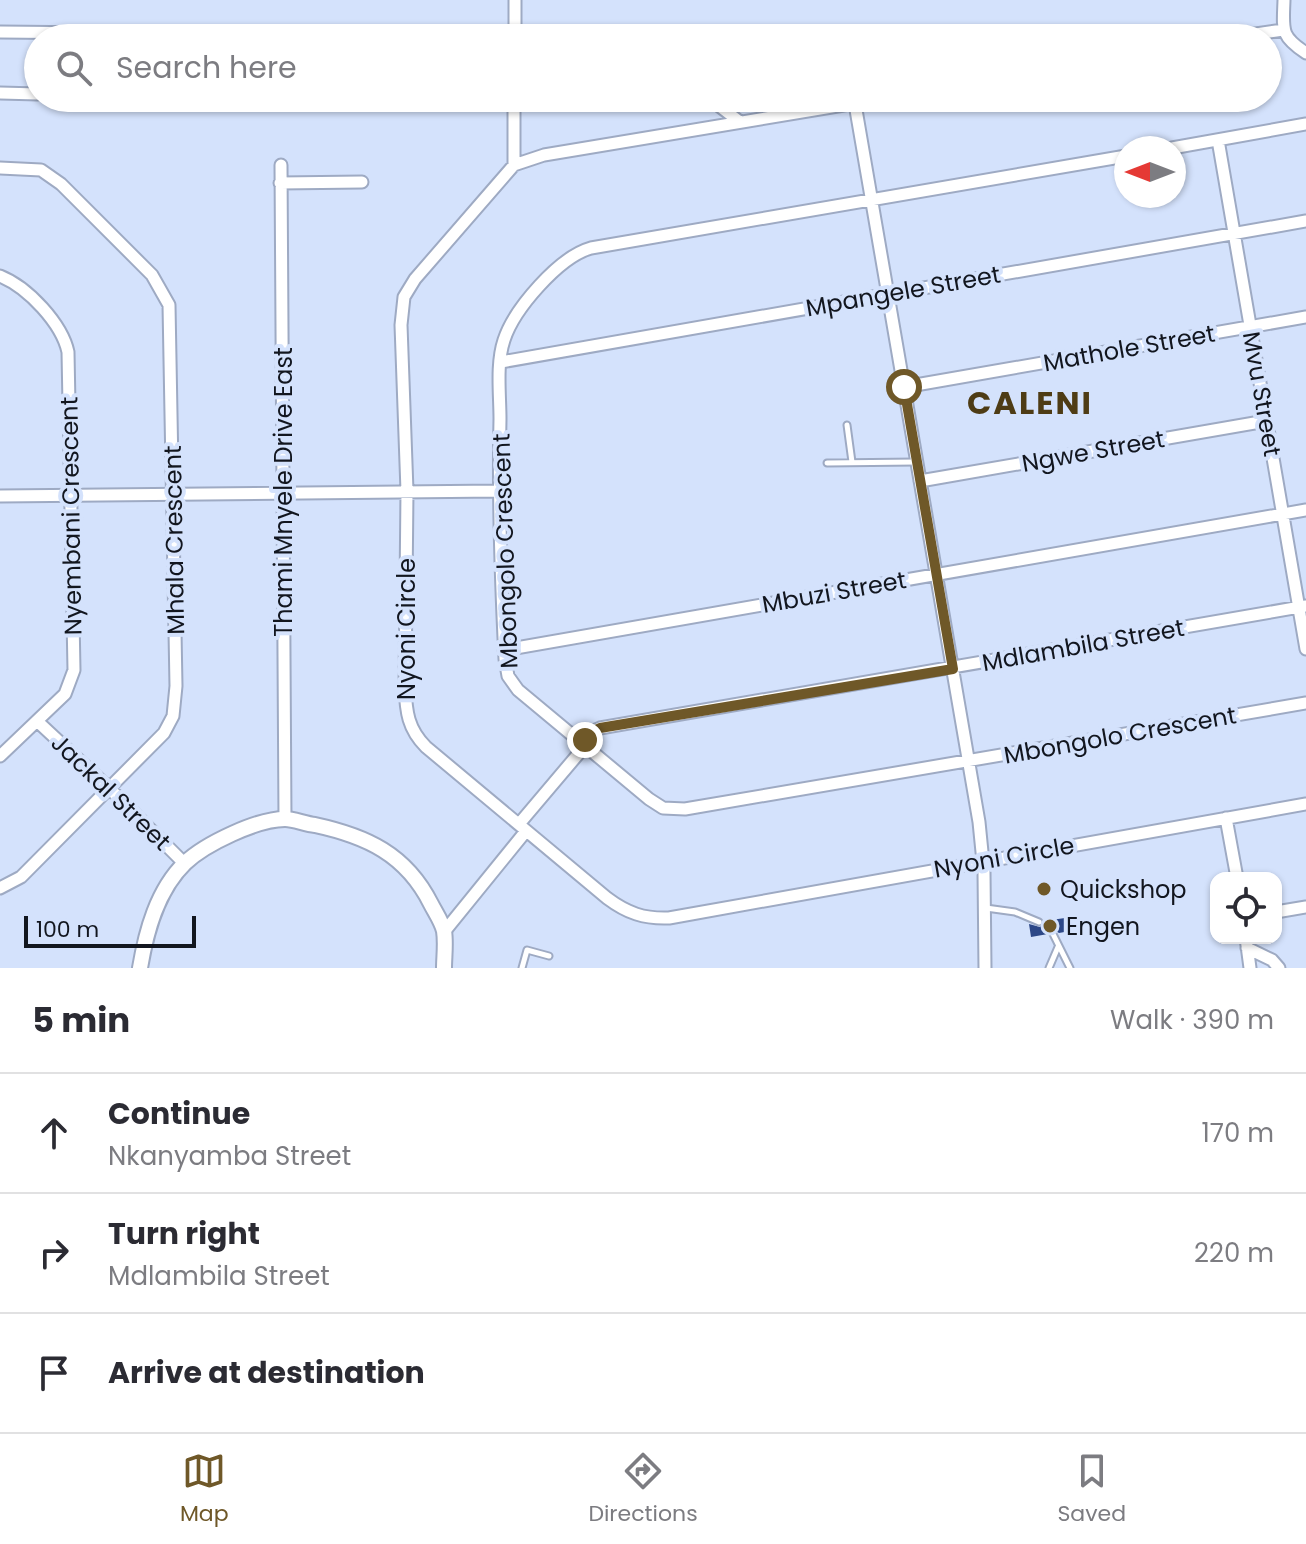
<!DOCTYPE html>
<meta charset="utf-8">
<style>
body{margin:0;font-family:Poppins,sans-serif;background:#f7f7f7;color:#2b2b33}
.controls{position:absolute;right:24px;bottom:24px;display:grid;overflow:hidden;border-radius:16px;box-shadow:0 2px 6px #0004}
.controls button{width:72px;height:72px;display:grid;place-items:center;padding:0;border:0;border-bottom:2px solid #e1e1e2;background:#fff;color:#2b2b33;font:40px sans-serif}
.compass{position:absolute;left:1114px;top:136px;width:72px;height:72px;border-radius:50%;background:#fff;box-shadow:0 2px 6px #0004;rotate:270deg}
.scale{position:absolute;left:24px;bottom:20px;width:172px;box-sizing:border-box;padding-left:8px;border:4px solid #12161f;border-top:0;font-size:22px;line-height:28px;white-space:nowrap;color:#12161f;-webkit-text-stroke:6px #d4e2fc;paint-order:stroke}
.stop{position:absolute;width:24px;height:24px;margin:-18px;border:6px solid #6f5828;border-radius:50%;background:#fff}
.stop.end{background:#6f5828;border-color:#fff;box-shadow:0 2px 8px #0008}
.list{margin:0;padding:0;list-style:none}
h2{display:flex;justify-content:space-between;align-items:center;height:104px;margin:0;padding:0 32px;font-size:34px}
h2 small{font-size:26px;font-weight:400;color:#7c7c81}
.list li{display:grid;grid-template-columns:52px 1fr auto;gap:24px;align-items:center;box-sizing:border-box;height:120px;padding:0 32px;border-top:2px solid #e1e1e2}
.list b{display:block;font-size:30px;white-space:nowrap}
.list p{margin:0;font-size:26px;white-space:nowrap;color:#7c7c81}
.list em{font-size:26px;font-style:normal;color:#7c7c81}
.icon{flex:none;width:44px;height:44px;fill:none;stroke:currentColor;stroke-width:2;stroke-linecap:round;stroke-linejoin:round}
.map{position:relative;flex:none;width:1306px;height:968px;overflow:hidden}
.search{position:absolute;background:#fff;box-shadow:0 2px 6px #0004;left:24px;right:24px;top:24px;height:88px;display:flex;align-items:center;gap:20px;box-sizing:border-box;padding:0 28px;border-radius:44px;color:#7c7c81;font-size:30px}
.sheet{height:464px;background:#fff}
nav{display:flex;justify-content:space-around;align-items:center;box-sizing:border-box;height:112px;border-top:2px solid #e1e1e2;background:#fff;font-size:22px;color:#7c7c81}
nav a{display:grid;justify-items:center;gap:4px}
nav .on{color:#6f5828}
.map>svg:first-child{display:block}
</style>
<div class="map">
<svg width="1306" height="968" viewBox="0 0 1306 968">
<rect width="100%" height="100%" fill="#d4e2fc"/>
<path fill="#2c4787" d="M1079,916L1081,929L1059,933L1053,929L1048,934L1031,937L1029,924L1040,927L1044,921Z"/>
<g fill="none" stroke-linecap="round" stroke-linejoin="round">
<defs>
<path id="service" d="M847,425L852,462
M827,463L916,462
M986,908L1015,912L1039,922
M1053,934L1070,968
M522,968L527,950L549,956
M1049,968L1058,947"/>
<path id="minor" d="M1284,0C1283,30 1280,36 1306,53
M0,32L631,38
M515,38V0
M1228,38L1283,30
M0,93L38,94
M360,98L694,100L718,105L740,122
M514,98V165
M886,98L544,155L514,165L415,279L404,297L401,325L407,491L405,687C406,712 408,729 426,747L607,898C627,913 644,919 669,918L1306,804
M855,104L979,822L984,872L985,968
M1218,140L1306,649
M1172,148L1306,124
M1126,156L591,248C559,257 514,309 504,340C496,364 500,394 500,419C498,499 501,579 505,659L508,676L518,690L649,799L663,808L685,809L1306,703
M281,165L285,819
M0,168L41,170L61,184L152,275L169,305L176,686L173,716L164,733L21,877L0,888
M280,183L362,182
M0,276C28,287 62,324 68,352L74,670L65,694L0,756
M501,362L1306,221
M904,387L1306,317
M920,481L1266,421
M0,496L498,491
M504,650L1306,510
M37,721L110,789L185,864
M583,745L591,732L600,728L1306,606
M1226,818L1237,878
M519,824L585,746
M1276,912L1306,907
M444,932L526,831
M1246,938L1250,968
M1247,948L1272,960L1279,968"/>
<path id="tertiary" d="M140,968C146,932 157,890 185,863C205,844 257,819 285,819C294,819 305,824 315,825C366,836 406,854 431,904C435,912 442,922 444,931C446,943 444,957 444,968"/>
</defs>
<use href="#service" stroke="#9eaac3" stroke-width="9"/>
<use href="#minor" stroke="#9eaac3" stroke-width="15"/>
<use href="#tertiary" stroke="#9eaac3" stroke-width="18"/>
<use href="#service" stroke="#fff" stroke-width="5"/>
<use href="#minor" stroke="#fff" stroke-width="11"/>
<use href="#tertiary" stroke="#fff" stroke-width="14"/>
</g>
<g fill="none" stroke-linecap="round" stroke-linejoin="round">
<path stroke="#6f5828" stroke-width="10" d="M585,740L591,732L600,728L953,669L904,387"/>
</g>
<g fill="#6f5828" stroke="#d4e2fc" stroke-width="3">
<circle cx="1044" cy="889" r="8"/>
<circle cx="1050" cy="926" r="8"/>
</g>
<g text-anchor="middle" dominant-baseline="central" stroke-width="8" stroke-linejoin="round" paint-order="stroke">
<g font-size="24" fill="#12161f" stroke="#d4e2fc">
<text transform="translate(903 291) rotate(-10)">Mpangele Street</text>
<text transform="translate(1129 348) rotate(-10)">Mathole Street</text>
<text transform="translate(1262 394) rotate(80)">Mvu Street</text>
<text transform="translate(1093 451) rotate(-10)">Ngwe Street</text>
<text transform="translate(283 492) rotate(-90)">Thami Mnyele Drive East</text>
<text transform="translate(71 516) rotate(-91)">Nyembani Crescent</text>
<text transform="translate(174 540) rotate(-91)">Mhala Crescent</text>
<text transform="translate(505 551) rotate(-92)">Mbongolo Crescent</text>
<text transform="translate(834 592) rotate(-10)">Mbuzi Street</text>
<text transform="translate(406 629) rotate(-90)">Nyoni Circle</text>
<text transform="translate(1083 645) rotate(-10)">Mdlambila Street</text>
<text transform="translate(1120 735) rotate(-10)">Mbongolo Crescent</text>
<text transform="translate(111 792) rotate(44)">Jackal Street</text>
<text transform="translate(1004 857) rotate(-10)">Nyoni Circle</text>
</g>
<g font-size="24" fill="#12161f" stroke="#d4e2fc" text-anchor="start">
<text x="1060" y="889">Quickshop</text>
<text x="1066" y="926">Engen</text>
</g>
<g font-size="32" font-weight="bold" letter-spacing="2" fill="#4e3c15" stroke="#d4e2fc">
<text x="1030" y="402">CALENI</text>
</g>
</g>
</svg>
<div class="controls">
<button><svg class="icon" aria-label="locate" viewBox="0 0 24 24"><circle cx="12" cy="12" r="6"/><path d="M12 2v4M12 18v4M2 12h4M18 12h4"/></svg></button>
</div>
<svg class="compass" viewBox="-18 -18 36 36"><path d="M0-13l5 13h-10z" fill="#e53935"/><path d="M0 13l5-13h-10z" fill="#7c7c81"/></svg>
<div class="scale">100 m</div>
<div class="stop" style="left:904px;top:387px"></div>
<div class="stop end" style="left:585px;top:740px"></div>
<div class="search"><svg class="icon" aria-label="search" viewBox="0 0 24 24"><circle cx="10" cy="10" r="6"/><path d="M15 15l6 6"/></svg>Search here</div>
</div>
<section class="sheet">
<h2>5 min<small>Walk · 390 m</small></h2>
<ul class="list">
<li><svg class="icon" aria-label="ahead" viewBox="0 0 24 24"><path d="M12 20V5M6 11l6-6 6 6"/></svg><div><b>Continue</b><p>Nkanyamba Street</p></div><em>170 m</em></li>
<li><svg class="icon" aria-label="right" viewBox="0 0 24 24"><path d="M7 20v-9h11M14 6l5 5-5 5"/></svg><div><b>Turn right</b><p>Mdlambila Street</p></div><em>220 m</em></li>
<li><svg class="icon" aria-label="arrive" viewBox="0 0 24 24"><path d="M6 21V4h12l-3 4 3 4H6"/></svg><div><b>Arrive at destination</b></div></li>
</ul>
</section>
<nav>
<a class="on"><svg class="icon" aria-label="map" viewBox="0 0 24 24"><path d="M3 6l6-2 6 2 6-2v14l-6 2-6-2-6 2zM9 4v14M15 6v14"/></svg>Map</a>
<a><svg class="icon" aria-label="directions" viewBox="0 0 24 24"><path d="M12 3l9 9-9 9-9-9zM9 14v-3h6M13 9l2 2-2 2"/></svg>Directions</a>
<a><svg class="icon" aria-label="saved" viewBox="0 0 24 24"><path d="M7 4h10v16l-5-4-5 4z"/></svg>Saved</a>
</nav>
